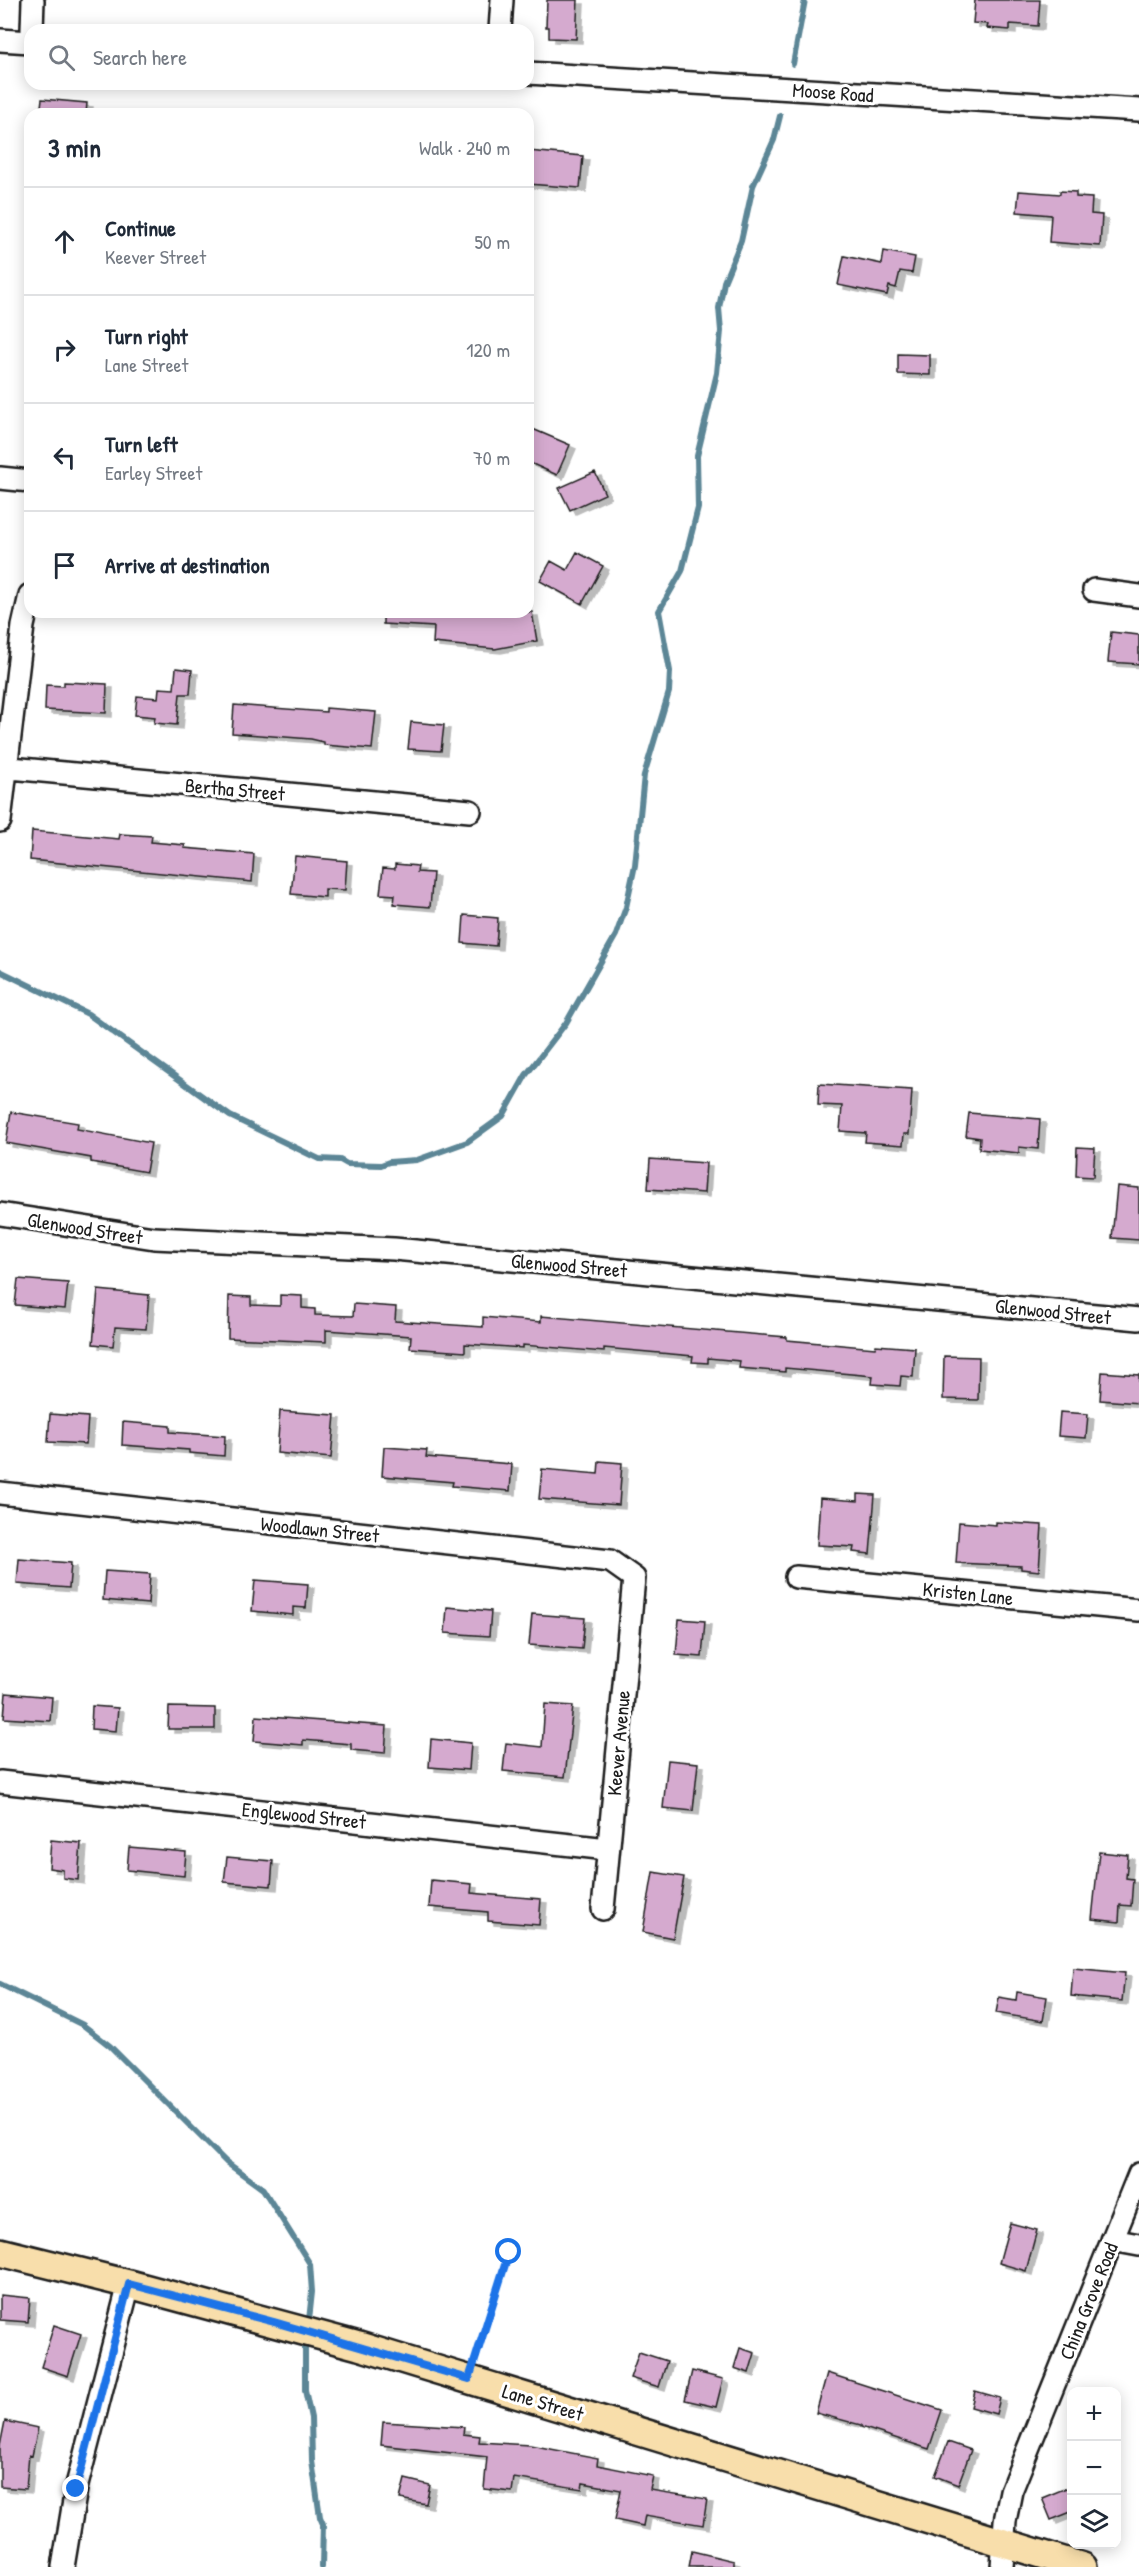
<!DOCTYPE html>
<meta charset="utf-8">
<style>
body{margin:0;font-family:"Patrick Hand",sans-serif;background:#f6f6f7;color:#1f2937}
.controls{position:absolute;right:18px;bottom:18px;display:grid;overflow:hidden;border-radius:12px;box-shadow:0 3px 15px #0003}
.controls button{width:54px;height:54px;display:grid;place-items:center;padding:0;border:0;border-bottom:2px solid #e0e1e3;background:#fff;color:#1f2937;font:30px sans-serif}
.stop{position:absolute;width:18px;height:18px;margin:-14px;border:4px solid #1a73e8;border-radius:50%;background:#fff}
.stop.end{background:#1a73e8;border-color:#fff;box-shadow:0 2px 6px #0008}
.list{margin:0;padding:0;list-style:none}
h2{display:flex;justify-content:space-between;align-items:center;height:78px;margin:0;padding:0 24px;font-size:26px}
h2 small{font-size:20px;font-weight:400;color:#747a83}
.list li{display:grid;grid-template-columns:39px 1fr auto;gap:18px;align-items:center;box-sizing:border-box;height:108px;padding:0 24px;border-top:2px solid #e0e1e3}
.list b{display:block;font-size:22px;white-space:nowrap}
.list p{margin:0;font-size:20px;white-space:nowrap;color:#747a83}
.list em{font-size:20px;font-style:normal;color:#747a83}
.icon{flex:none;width:33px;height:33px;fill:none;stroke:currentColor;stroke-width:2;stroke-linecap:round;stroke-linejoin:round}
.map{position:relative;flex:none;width:1139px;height:2567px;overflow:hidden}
.search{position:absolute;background:#fff;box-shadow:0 3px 15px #0003;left:24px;top:24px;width:510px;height:66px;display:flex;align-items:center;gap:15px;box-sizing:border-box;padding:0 21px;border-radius:18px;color:#747a83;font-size:22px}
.panel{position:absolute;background:#fff;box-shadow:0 3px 15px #0003;left:24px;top:108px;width:510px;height:510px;border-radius:18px}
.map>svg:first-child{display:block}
</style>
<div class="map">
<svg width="1139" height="2567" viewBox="0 0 1139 2567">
<defs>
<filter id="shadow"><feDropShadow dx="6" dy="4" stdDeviation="0" flood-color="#0004"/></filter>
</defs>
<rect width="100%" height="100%" fill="#fff"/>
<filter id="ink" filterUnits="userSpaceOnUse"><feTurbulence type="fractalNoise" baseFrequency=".0167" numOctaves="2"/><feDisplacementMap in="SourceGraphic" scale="12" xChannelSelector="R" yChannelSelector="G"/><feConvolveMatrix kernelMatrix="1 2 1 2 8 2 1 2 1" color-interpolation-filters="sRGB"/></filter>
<g filter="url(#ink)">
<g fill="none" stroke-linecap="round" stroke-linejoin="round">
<path stroke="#5c8696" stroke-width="6" d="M793,64L805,0
M0,971L88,1014L230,1116L319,1159L340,1160L347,1164L381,1165L389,1162L417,1160L467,1142L503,1116L526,1075L566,1023L616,935L626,907L635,865L644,775L669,692L670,671L659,611L682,571L698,508L697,456L717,373L721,331L719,308L724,282L741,241L753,186L774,140L780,116
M0,1984L83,2025L110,2046L226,2162L263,2189L310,2264L312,2292L309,2320L306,2325
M305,2338V2390L311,2418L312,2461L320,2517L323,2524L322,2567"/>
</g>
<path fill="#d5aacf" stroke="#1c1c1c" stroke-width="1.5" filter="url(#shadow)" d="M547,0H578L576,39L549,38V27H546Z
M975,0H1040L1038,26L1010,24V30L987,28L988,24L973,23Z
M42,99L87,103L86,114H40Z
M528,151L583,156L580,188L528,184Z
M1019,191L1060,194V191L1076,192V197L1092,198L1091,214L1102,215L1100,246L1049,242L1051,215L1017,212Z
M884,251L915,257L912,273L900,271L896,288L889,286L887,295L838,285L844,256L882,264Z
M898,354L930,355V375L898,374Z
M528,427L570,445L557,475L528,462Z
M595,472L605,494L570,510L559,488Z
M577,552L603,566L582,604L540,581L551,561L567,570Z
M383,612H532L537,641L495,649L433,643L434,627L383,624Z
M1111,632L1139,635V664L1108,662Z
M176,668L192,670L190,694H180L177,725L154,723L155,717L135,715L137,696L158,698L159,688L174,689Z
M64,682L107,684L106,713L45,710L46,685L64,686Z
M234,705L326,712V708L376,712L372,749L324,745V742L311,739L232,733Z
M411,722L444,725L441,751L408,749Z
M32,831L119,839L120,834L152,836L151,842L185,845L184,848L254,854L252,882L30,860Z
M295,856L347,861L345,890L325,889V897L291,894Z
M395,864L418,866L417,872L433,873L430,907L394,904L395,895L380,894L383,868L395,869Z
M464,915L498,918L496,946L462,943Z
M819,1084L912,1090L909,1134H904L903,1145L865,1142L866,1133L840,1131L842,1106L818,1105Z
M11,1112L78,1123L77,1129L151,1143L146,1172L91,1162V1158L6,1143Z
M969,1113L1040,1119L1038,1149L1019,1147V1153L979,1149L980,1138L966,1136Z
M1077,1147L1095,1148L1093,1177L1076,1176Z
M650,1159L706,1163L704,1193L648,1189Z
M1117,1186L1139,1188V1240L1112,1238Z
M18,1279L68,1283L65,1309L15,1305Z
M98,1290L149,1295L146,1329L115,1327L113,1346L93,1344Z
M280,1295L302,1296V1308L315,1309V1315L353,1316L354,1304L396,1307L395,1321L483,1327V1317L541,1322V1316L787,1337V1340L875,1348L876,1345L915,1348L913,1377L901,1376L900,1386L872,1384L873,1376L785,1368V1372L739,1368L740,1361L708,1358V1363L692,1362L693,1356L604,1348V1352L523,1345V1348L465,1344V1352L410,1348L411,1336L326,1330V1342L228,1338L229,1296L251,1297V1305L280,1306Z
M944,1356L979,1357L978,1400L943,1399Z
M1102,1372L1139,1375V1403L1100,1400Z
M280,1411L335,1415L331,1458L277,1453Z
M1060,1412L1088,1414L1086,1438L1058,1436Z
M50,1414L88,1417L86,1444L48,1442Z
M123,1422L170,1426V1432L225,1436L224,1456L189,1453V1450L122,1445Z
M384,1447L427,1450L426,1457L512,1464L510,1491L452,1486L453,1482L382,1476Z
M599,1461L622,1463L619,1505L539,1499L542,1469L598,1474Z
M858,1494L875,1495L870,1554L853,1552L854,1547L817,1545L820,1498L858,1501Z
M959,1522L996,1525V1522L1042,1525L1039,1571L1021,1569V1566L956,1563Z
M19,1559L71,1563L69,1588L17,1584Z
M105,1571L150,1574L148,1604L103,1600Z
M255,1580L308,1584L306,1608L293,1607V1615L252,1611Z
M447,1607L491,1611L489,1636L445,1633Z
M532,1614L585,1618L582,1649L529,1645Z
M679,1619L705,1621L702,1657L676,1655Z
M6,1693L52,1697L50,1721L4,1718Z
M545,1704L573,1706L565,1777L503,1771L506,1743L542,1747Z
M92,1706L118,1708L116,1731L91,1729Z
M169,1707L215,1708V1729H168Z
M256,1716L387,1726L385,1753L351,1750V1744L303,1740V1745L254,1741Z
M431,1739L471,1743L469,1770L429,1767Z
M668,1760L698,1763L693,1811L663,1808Z
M51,1840L81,1843L78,1880L63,1878V1870L49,1868Z
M129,1847L186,1852L184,1876L127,1870Z
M1099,1852L1128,1855L1126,1878L1133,1879L1131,1906L1120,1905L1119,1922L1092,1919Z
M227,1857L273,1861L271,1886L224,1882Z
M653,1872L684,1877L673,1938L643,1932Z
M431,1880L472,1884L471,1893L541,1899L539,1925L488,1921V1912L429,1907Z
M1073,1968L1125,1973L1122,2001L1071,1996Z
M1017,1992L1047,1997L1043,2021L996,2013L999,1997L1016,2000Z
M1010,2223L1037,2230L1026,2271L999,2263Z
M0,2295L30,2298L28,2322L0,2320Z
M54,2325L81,2334L68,2376L41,2367Z
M740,2348L755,2353L749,2373L734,2368Z
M639,2352L667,2361L659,2387L630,2378Z
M692,2371L723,2379L716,2407L685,2400Z
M827,2373L942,2410L929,2449L861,2427V2425L816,2413Z
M975,2391L1000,2398L996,2414L971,2407Z
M5,2421L38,2428L32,2456L29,2455L26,2489L0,2487V2446Z
M383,2422L464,2427L463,2434L480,2436L479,2442L530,2445L598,2458L597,2465L653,2476L650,2490L707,2499L703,2525L645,2515L643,2526L615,2520L621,2490L583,2483L582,2489L514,2478L512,2492L484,2489L487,2457L381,2445Z
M948,2442L971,2450L958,2485L935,2476Z
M405,2479L430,2485L426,2504L400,2499Z
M1071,2486V2512L1051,2520L1042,2498Z
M692,2551L734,2561V2567H689Z"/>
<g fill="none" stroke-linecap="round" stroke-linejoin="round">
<defs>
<path id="minor" d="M32,30L33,0
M500,30L502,0
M0,40L30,42
M528,73L1139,110
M0,478L30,481
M1094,590L1139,596
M0,767L470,811
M0,821L23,626L30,595
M0,1214L154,1238L394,1249L1139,1319
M0,1493L610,1561L634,1578L603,1909
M796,1577L1139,1610
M0,1782L608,1849
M1112,2240L1139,2245
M63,2567L76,2489L129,2284
M1002,2567L1005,2521L1011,2491L1139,2174"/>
<path id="major" d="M0,2252L129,2284L359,2346L1083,2567"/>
</defs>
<use href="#minor" stroke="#1c1c1c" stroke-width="26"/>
<use href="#major" stroke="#1c1c1c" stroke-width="32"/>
<path stroke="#1c1c1c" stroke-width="4" stroke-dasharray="4.5 4.5" stroke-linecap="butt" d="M476,2359L509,2251"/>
<use href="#minor" stroke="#fff" stroke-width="21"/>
<use href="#major" stroke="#f8deab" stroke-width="27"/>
</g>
</g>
<g fill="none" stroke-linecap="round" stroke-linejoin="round" filter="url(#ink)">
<path stroke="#1a73e8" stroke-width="8" d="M76,2489L129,2284L274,2322L469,2379L509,2252"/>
</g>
<g text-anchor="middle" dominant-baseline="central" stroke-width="6" stroke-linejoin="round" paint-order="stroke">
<g font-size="20" fill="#1c1c1c" stroke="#fff">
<text transform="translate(833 92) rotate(4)">Moose Road</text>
<text transform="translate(235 789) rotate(5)">Bertha Street</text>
<text transform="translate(85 1228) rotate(9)">Glenwood Street</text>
<text transform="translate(569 1265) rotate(5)">Glenwood Street</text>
<text transform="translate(1053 1311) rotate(6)">Glenwood Street</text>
<text transform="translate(320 1529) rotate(6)">Woodlawn Street</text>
<text transform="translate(968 1593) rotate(6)">Kristen Lane</text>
<text transform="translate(618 1743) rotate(-85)">Keever Avenue</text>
<text transform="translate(304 1815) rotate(6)">Englewood Street</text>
<text transform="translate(1088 2301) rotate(-68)">China Grove Road</text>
<text transform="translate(543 2402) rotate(17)">Lane Street</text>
</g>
</g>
</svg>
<div class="controls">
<button>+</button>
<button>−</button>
<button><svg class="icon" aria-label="layers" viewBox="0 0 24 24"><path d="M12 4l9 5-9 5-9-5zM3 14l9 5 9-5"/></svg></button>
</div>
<div class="stop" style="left:509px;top:2252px"></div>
<div class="stop end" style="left:76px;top:2489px"></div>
<div class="search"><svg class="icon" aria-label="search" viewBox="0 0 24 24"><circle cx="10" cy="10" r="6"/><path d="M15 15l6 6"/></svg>Search here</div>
<section class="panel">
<h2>3 min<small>Walk · 240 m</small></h2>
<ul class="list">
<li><svg class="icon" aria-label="ahead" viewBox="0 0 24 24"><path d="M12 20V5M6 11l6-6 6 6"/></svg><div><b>Continue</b><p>Keever Street</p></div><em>50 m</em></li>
<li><svg class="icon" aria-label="right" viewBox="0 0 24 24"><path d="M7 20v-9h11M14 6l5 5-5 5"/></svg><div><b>Turn right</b><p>Lane Street</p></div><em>120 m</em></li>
<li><svg class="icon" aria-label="left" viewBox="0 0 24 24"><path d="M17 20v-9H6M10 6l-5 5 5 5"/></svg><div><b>Turn left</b><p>Earley Street</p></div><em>70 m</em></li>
<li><svg class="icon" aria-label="arrive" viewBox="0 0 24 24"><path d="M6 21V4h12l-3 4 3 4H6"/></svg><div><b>Arrive at destination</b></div></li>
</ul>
</section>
</div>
